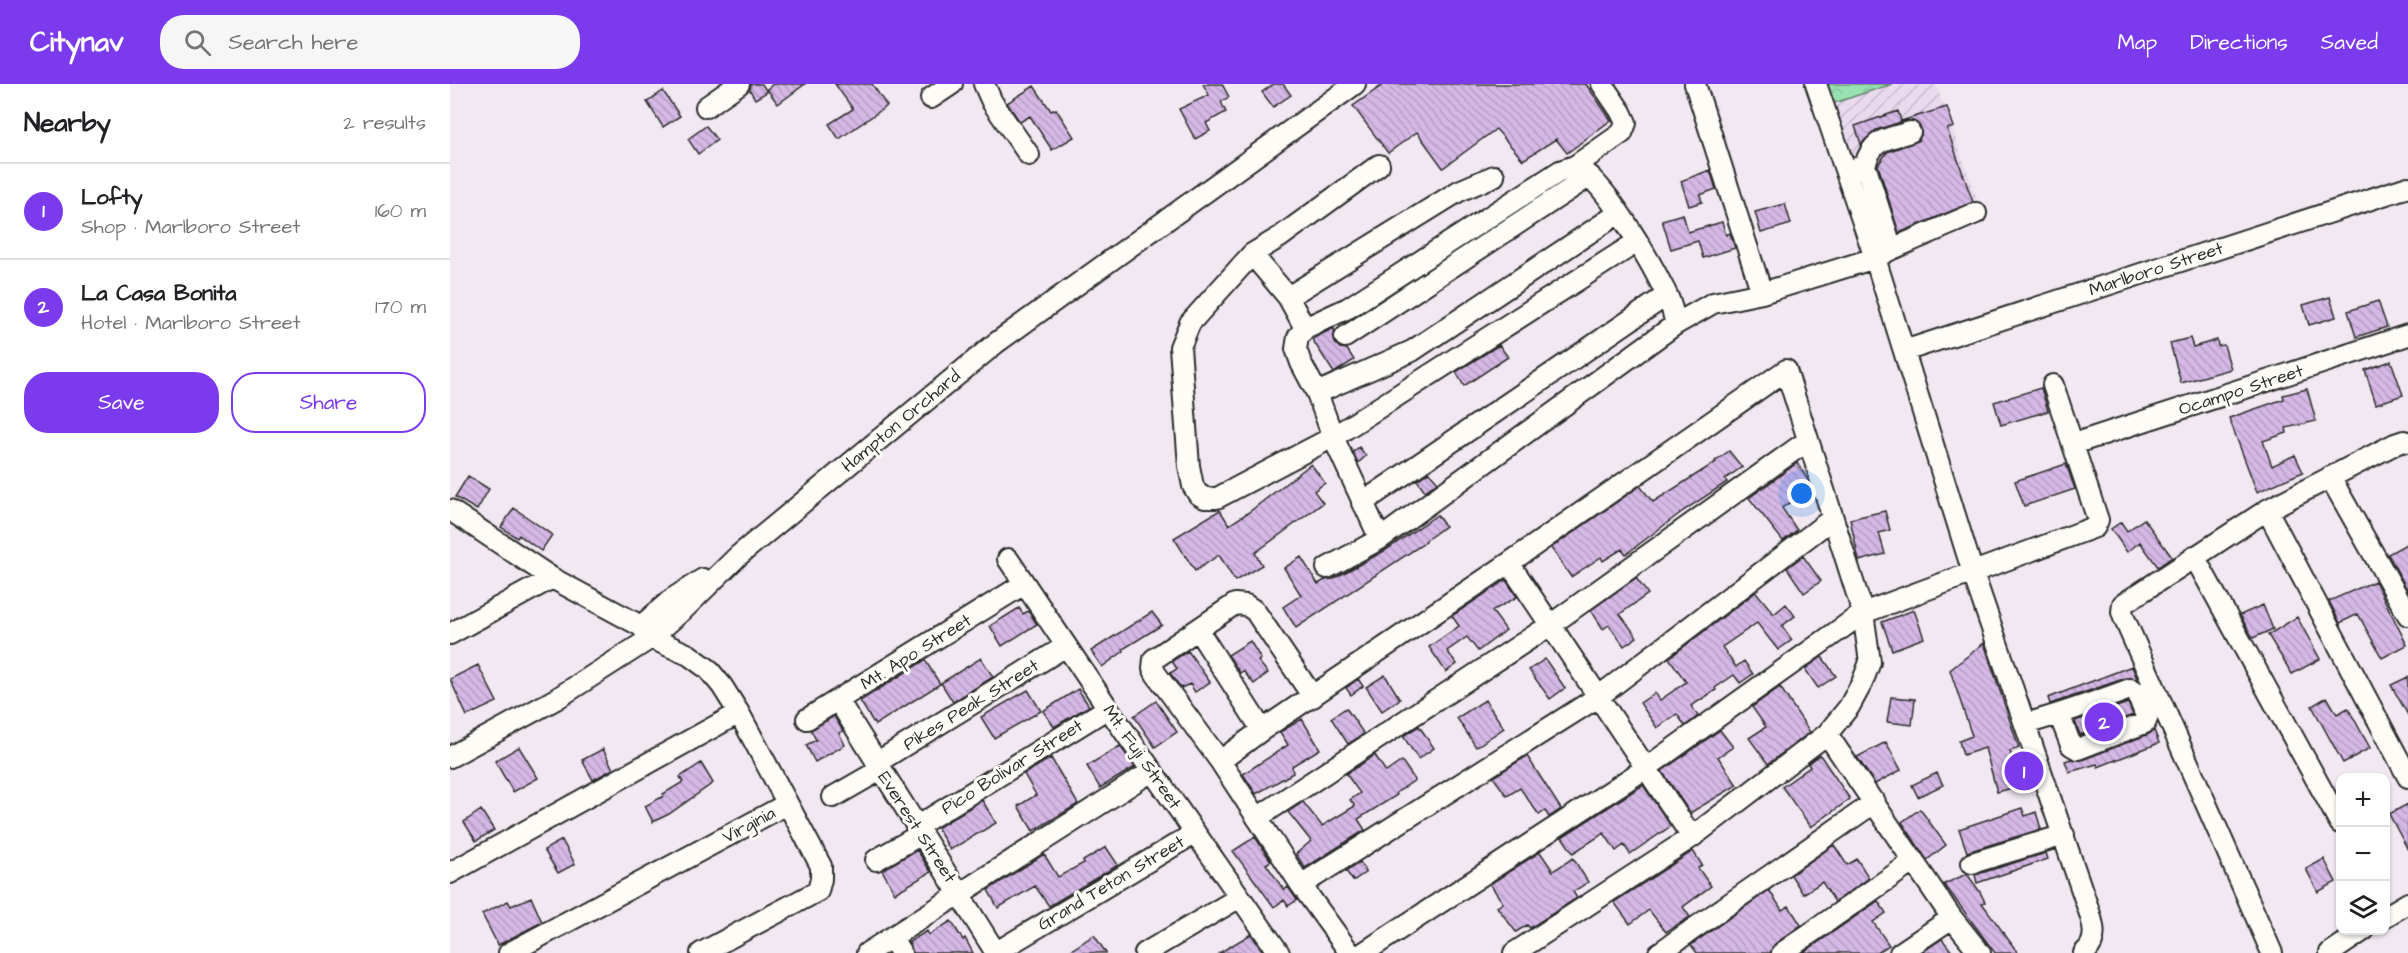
<!DOCTYPE html>
<meta charset="utf-8">
<style>
body{margin:0;font-family:"Architects Daughter",sans-serif;background:#f6f6f6;color:#202124}
.controls{position:absolute;right:18px;bottom:18px;display:grid;overflow:hidden;border-radius:12px;box-shadow:0 2px 4px #0004}
.controls button{width:54px;height:54px;display:grid;place-items:center;padding:0;border:0;border-bottom:2px solid #e0e0e0;background:#fff;color:#202124;font:30px sans-serif}
.you{position:absolute;left:1352px;top:410px;width:21px;height:21px;margin:-15px;border:4px solid #fff;border-radius:50%;background:#1a73e8;box-shadow:0 0 0 9px #1a73e833}
.badge{display:grid;place-items:center;width:39px;height:39px;border-radius:50%;background:#7c3aed;color:#fff;font-size:20px;font-weight:700}
.pin{position:absolute;translate:-50% -50%;border:3px solid #fff;box-shadow:0 2px 6px #0006}
.list{margin:0;padding:0;list-style:none}
h2{display:flex;justify-content:space-between;align-items:center;height:78px;margin:0;padding:0 24px;font-size:26px}
h2 small{font-size:20px;font-weight:400;color:#757577}
.list li{display:grid;grid-template-columns:39px 1fr auto;gap:18px;align-items:center;box-sizing:border-box;height:96px;padding:0 24px;border-top:2px solid #e0e0e0}
.list b{display:block;font-size:22px;white-space:nowrap}
.list p{margin:0;font-size:20px;white-space:nowrap;color:#757577}
.list em{font-size:20px;font-style:normal;color:#757577}
.actions{display:flex;gap:12px;padding:18px 24px}
.actions a{flex:1;padding:14px 0;border:2px solid #7c3aed;border-radius:24px;text-align:center;font-size:21px;color:#7c3aed}
.actions .main{background:#7c3aed;color:#fff}
.icon{flex:none;width:33px;height:33px;fill:none;stroke:currentColor;stroke-width:2;stroke-linecap:round;stroke-linejoin:round}
.map{position:relative;flex:none;width:1958px;height:869px;overflow:hidden}
header{display:flex;align-items:center;gap:36px;box-sizing:border-box;height:84px;padding:0 30px;background:#7c3aed;color:#fff}
header strong{font-size:28px}
nav{display:flex;gap:33px;margin-inline-start:auto;font-size:21px}
.search{width:420px;height:54px;background:#f6f6f6;display:flex;align-items:center;gap:15px;box-sizing:border-box;padding:0 21px;border-radius:24px;color:#757577;font-size:22px}
main{display:flex}
aside{flex:1;background:#fff}
.map>svg:first-child{display:block}
</style>
<header>
<strong>Citynav</strong>
<div class="search"><svg class="icon" aria-label="search" viewBox="0 0 24 24"><circle cx="10" cy="10" r="6"/><path d="M15 15l6 6"/></svg>Search here</div>
<nav><a>Map</a><a>Directions</a><a>Saved</a></nav>
</header>
<main>
<aside>
<h2>Nearby<small>2 results</small></h2>
<ul class="list">
<li><span class="badge">1</span><div><b>Lofty</b><p>Shop · Marlboro Street</p></div><em>160 m</em></li>
<li><span class="badge">2</span><div><b>La Casa Bonita</b><p>Hotel · Marlboro Street</p></div><em>170 m</em></li>
</ul>
<div class="actions"><a class="main">Save</a><a>Share</a></div>
</aside>
<div class="map">
<svg width="1958" height="869" viewBox="0 0 1958 869">
<defs>
<pattern id="industrial-furrows" width="10" height="10" patternUnits="userSpaceOnUse" patternTransform="scale(1.5)"><rect width="10" height="10" fill="#e9daee"/><path d="M-1 1l2-2M0 10L10 0M9 11l2-2" fill="none" stroke="#c8bbcc"/></pattern>
<pattern id="park-crowns" width="20" height="18" patternUnits="userSpaceOnUse" patternTransform="scale(1.5)"><rect width="20" height="18" fill="#98e1b0"/><path d="M2 6a3 3 0 1 1 6 0M12 15a3 3 0 1 1 6 0" fill="none" stroke="#83c198"/></pattern>
<pattern id="building-back-hatch" width="6" height="6" patternUnits="userSpaceOnUse" patternTransform="scale(1.5)"><rect width="6" height="6" fill="#d5b8e5"/><path d="M-1 5l2 2M0 0l6 6M5-1l2 2" fill="none" stroke="#b79ec5"/></pattern>
</defs>
<rect width="100%" height="100%" fill="#f1e8f2"/>
<filter id="ink" filterUnits="userSpaceOnUse"><feTurbulence type="fractalNoise" baseFrequency=".0167" numOctaves="2"/><feDisplacementMap in="SourceGraphic" scale="12" xChannelSelector="R" yChannelSelector="G"/><feConvolveMatrix kernelMatrix="1 2 1 2 8 2 1 2 1" color-interpolation-filters="sRGB"/></filter>
<g filter="url(#ink)">
<path fill="url(#industrial-furrows)" d="M1442,0H1486L1535,138L1437,171L1381,20Z"/>
<path fill="url(#park-crowns)" stroke="#62866e" stroke-width="1.5" d="M1374,0H1442L1381,20Z"/>
<path fill="url(#building-back-hatch)" stroke="#2b2b2b" stroke-width="1.5" d="M301,0H312L317,8L305,15L300,6Z
M323,0H355L328,20L317,5Z
M385,0H422L437,22L389,55L379,40L403,25Z
M753,0H772L779,13L771,18L776,28L756,39L760,47L745,55L729,25L759,11Z
M824,0H833L841,11L823,23L812,8Z
M934,0H1136L1161,36L1117,69L1106,55L1073,76L1046,45L993,84L967,48L938,69L903,22Z
M584,2L601,27L606,25L624,53L602,66L580,32L570,38L557,19Z
M213,7L230,32L213,43L197,18Z
M1497,23L1504,43L1497,45L1523,118L1449,149L1428,81L1437,68L1468,57L1471,51V44L1463,37L1457,36L1426,46L1411,60L1405,42L1448,27L1451,37Z
M256,42L267,56L248,70L238,55Z
M1260,86L1266,105L1250,111L1252,118L1239,122L1231,97Z
M1335,120L1341,140L1311,149L1305,128Z
M1233,130L1238,148L1272,138L1276,151L1280,149L1285,164L1253,174L1248,157L1221,165L1212,136Z
M1880,213L1886,233L1859,241L1853,221Z
M1928,217L1937,243L1906,253L1898,227Z
M884,244L885,259L890,264L897,265L904,276L884,289L862,255Z
M1740,254L1743,263L1767,256L1768,262L1774,261L1781,285L1731,299L1720,259Z
M1049,261L1058,273L1014,302L1006,288Z
M1941,277L1953,311L1926,320L1915,286Z
M1591,304L1598,327L1551,341L1544,318Z
M1857,305L1866,337L1836,344L1837,349L1813,357L1822,382L1845,371L1853,388L1807,408L1779,334L1834,315L1833,311Z
M909,363L916,372L908,379L903,368Z
M1279,367L1292,383L1275,395L1277,398L1233,427L1176,470L1172,465L1153,477L1151,473L1121,493L1101,464L1190,402L1203,418L1266,378L1265,377Z
M1347,379L1358,396L1361,404L1332,424L1347,446L1333,457L1299,414Z
M861,380L875,399L864,407L873,419L805,469L812,481L785,497L769,471L745,487L724,454L770,426L779,441L799,428Z
M1616,380L1625,405L1574,422L1565,397Z
M979,388L988,398L975,407L967,396Z
M18,392L39,405L27,426L5,413Z
M64,424L102,451L91,467L69,451L67,454L51,443Z
M1435,427L1440,446L1429,449L1435,470L1409,477L1400,435Z
M987,431L995,442L975,457L976,458L846,544L833,523L851,511L834,484L851,473L868,500L875,496L883,495L936,466Z
M1694,435L1722,473L1708,483L1690,458L1677,468L1661,445L1671,438L1677,447Z
M1958,459V507L1938,470Z
M1353,472L1371,497L1354,509L1337,484Z
M1186,494L1198,510L1170,530L1187,553L1174,562L1159,541L1153,545L1141,526Z
M1056,496L1067,513L1042,527L1056,546L1028,567L1017,553L997,567L1007,580L996,588L979,563L1009,542L1002,532Z
M1925,497L1957,561L1932,574L1908,530L1890,539L1879,517Z
M1306,508L1324,530L1336,520L1345,532L1332,542L1342,556L1328,566L1307,539L1272,563L1286,583L1294,577L1303,590L1290,599L1284,591L1265,604L1266,606L1241,622L1248,632L1235,642L1227,630L1207,644L1190,619L1205,609L1210,616L1236,598L1219,574Z
M1813,521L1823,545L1803,554L1790,531Z
M569,524L573,530L578,527L587,540L552,562L540,542Z
M1464,526L1474,554L1442,566L1432,538Z
M702,528L712,541L673,565L674,567L652,583L641,567Z
M1847,533L1870,575L1842,590L1818,551Z
M800,557L811,575L808,577L818,589L804,600L793,587L790,589L778,571Z
M1534,559L1569,664L1560,667L1570,702L1547,708L1535,664L1513,671L1509,657L1522,652L1500,586Z
M738,567L760,598L745,608L740,600L731,604L720,589L727,585L722,577Z
M1372,573L1386,592L1368,604L1355,585Z
M531,574L543,593L503,618L491,599Z
M1095,575L1115,604L1100,615L1079,586Z
M475,576L490,600L425,641L410,617Z
M28,581L47,618L17,632L0,595Z
M1682,582L1687,595L1676,594L1600,620L1598,614Z
M935,591L950,615L932,627L916,603Z
M1958,593V631L1941,601Z
M908,595L913,602L901,611L896,604Z
M1330,603L1360,648L1318,680L1299,654L1316,643L1302,623Z
M628,605L639,622L604,643L593,627Z
M578,606L591,627L544,654L531,633Z
M1441,613L1465,615L1462,641L1437,638Z
M1877,613L1887,630L1898,624L1920,664L1893,679L1862,622Z
M1035,616L1054,644L1026,663L1007,634Z
M706,617L727,648L705,663L684,632Z
M1678,619L1683,631L1630,651L1625,637Z
M896,624L914,650L898,660L881,634Z
M384,632L393,647L389,649L395,661L365,678L356,661L366,656L361,646Z
M852,635L870,665L842,682L843,689L806,710L793,690L838,661L830,648Z
M969,642L984,664L968,675L953,652Z
M1270,646L1283,663L1268,673L1287,701L1240,729L1212,687Z
M1704,646L1709,659L1648,683L1647,680L1619,688L1615,677L1621,675L1632,676L1699,650Z
M1436,658L1451,686L1425,700L1407,673Z
M670,662L685,683L650,704L637,682Z
M69,663L88,694L63,708L45,677Z
M153,665L163,685L143,696L132,676Z
M925,671L936,688L952,677L965,696L946,709L947,711L908,735L915,746L855,784L846,770L861,757L838,728L853,718L872,742L905,722L900,716L910,709L896,690Z
M1370,671L1400,715L1361,743L1332,703L1360,683L1358,680Z
M1077,672L1111,725L1099,733L1095,727L1089,731L1070,704L1057,712L1043,693Z
M601,674L628,720L583,747L568,722L586,711L574,690Z
M251,679L263,699L219,730L203,738L195,722L214,712L213,710L233,698L230,693Z
M1487,689L1493,701L1468,713L1462,701Z
M1193,701L1221,742L1180,770L1174,761L1166,767L1154,749L1123,769L1112,753Z
M532,716L546,739L500,766L487,744Z
M1958,720V766L1939,730Z
M1572,724L1575,732L1586,728L1591,745L1517,768L1509,745Z
M1470,725L1496,761L1477,776L1452,738Z
M31,726L44,746L26,757L14,738Z
M805,753L821,777L816,780L834,806L838,803L847,816L838,822L834,816L824,823L783,767Z
M112,756L125,780L108,789L94,766Z
M1384,761L1397,781L1407,775L1419,794L1385,818L1372,798L1353,810L1341,791Z
M656,763L668,781L599,822L585,802L548,824L538,806L594,770L608,793L634,779L633,777Z
M467,766L481,788L445,809L432,786Z
M1243,767L1252,781L1248,784L1261,802L1233,823L1240,833L1216,848L1199,826L1180,840L1164,818Z
M1090,768L1103,787L1123,774L1138,798L1123,808L1127,814L1080,844L1077,841L1066,848L1047,823L1053,819L1040,800Z
M1596,769L1598,775L1527,799L1525,791Z
M1874,775L1886,798L1868,808L1856,785Z
M910,778L916,788L903,797L896,787Z
M1517,790L1530,808L1535,818L1532,819L1568,869H1545L1494,800Z
M1319,806L1332,826L1339,822L1351,841L1325,860L1320,869H1247L1241,861Z
M81,813L92,838L48,861L32,830L58,817L61,822Z
M1428,817L1436,829L1423,838L1439,861L1427,869H1353Z
M501,837L513,856L515,854L523,869H463L459,858L477,847L479,851Z
M801,850L814,869H769Z
M644,851L656,869H617Z
M1492,855L1503,869H1471Z"/>
<g fill="none" stroke-linecap="round" stroke-linejoin="round">
<defs>
<path id="minor" d="M534,0L542,18L579,71
M1245,0L1312,209
M1366,0L1425,174L1523,489L1639,827C1644,842 1648,858 1634,869
M481,14L502,0
M256,23L289,0
M929,81L830,153L802,170L740,239L730,263L739,382L743,402L748,410L755,414H767L883,353L1187,158
M1415,81L1442,165L1526,129
M1125,82L1172,49L1176,39L1171,28L1152,0
M1404,85L1415,81C1423,54 1435,56 1460,48
M802,170L838,213
M855,244L898,224L1110,87L1125,82C1156,97 1200,177 1216,209C1221,218 1223,230 1226,240
M895,253L1140,92
M1454,267L1958,103
M867,309L962,267L1169,129
M1623,360L1958,251
M1880,393L1958,531
M912,419L1217,211
M0,426L102,494L191,542L201,554L239,571L258,585L272,602L289,629L371,782V795L368,807L251,869
M1817,426L1958,693
M930,455L883,353L867,309L851,279L846,265L848,253L855,244L838,213L1009,107L1044,92
M1744,472L1890,739
M558,475L658,624L829,869
M1059,479L1242,753
M877,484L930,455L1226,240L1263,219L1312,209L1425,174L1442,165
M191,542L222,515L253,495
M748,546L812,646
M0,550L102,494
M863,613L805,527L796,521L785,520L704,575L703,584L706,590L770,677L851,801L900,869
M388,616L546,869
M357,635L574,500
M1575,640C1611,630 1645,618 1680,605L1687,609L1697,635L1695,639L1628,665L1621,661L1609,630
M1377,650L1502,834L1530,869
M0,673L106,615L201,554L234,525L288,472L546,259L905,0
M770,677L812,646L1059,479L1336,286L1413,529L1420,578L1412,599L1399,623L1377,650L1242,753L1064,869
M426,679L616,562
M383,713L430,686
M807,734L1099,542L1357,357
M466,743L658,624
M426,776L471,750
M1522,779L1614,751
M0,789L289,629
M851,801L1148,613L1383,434
M1936,832L1958,819
M442,854L451,869
M59,869L337,720
M417,869L702,687
M545,869L745,749
M695,869L790,813
M913,869L1196,684L1413,529L1645,443L1648,436L1603,301
M1209,869L1425,718
M1332,869L1464,777
M1450,869L1502,834
M1822,869L1674,534L1672,528L1673,520L1817,426L1945,360L1954,357L1958,358
M1880,869L1914,846"/>
</defs>
<use href="#minor" stroke="#2b2b2b" stroke-width="24"/>
<use href="#minor" stroke="#fdfcf7" stroke-width="20"/>
</g>
</g>
<g text-anchor="middle" dominant-baseline="central" stroke-width="6" stroke-linejoin="round" paint-order="stroke">
<g font-size="18" fill="#2b2b2b" stroke="#fdfcf7">
<text transform="translate(1706 185) rotate(-18)">Marlboro Street</text>
<text transform="translate(1791 306) rotate(-18)">Ocampo Street</text>
<text transform="translate(451 337) rotate(-40)">Hampton Orchard</text>
<text transform="translate(466 568) rotate(-32)">Mt. Apo Street</text>
<text transform="translate(521 621) rotate(-32)">Pikes Peak Street</text>
<text transform="translate(692 673) rotate(55)">Mt. Fuji Street</text>
<text transform="translate(562 683) rotate(-32)">Pico Bolivar Street</text>
<text transform="translate(299 741) rotate(-28)">Virginia</text>
<text transform="translate(467 743) rotate(57)">Everest Street</text>
<text transform="translate(661 799) rotate(-31)">Grand Teton Street</text>
</g>
</g>
</svg>
<div class="controls">
<button>+</button>
<button>−</button>
<button><svg class="icon" aria-label="layers" viewBox="0 0 24 24"><path d="M12 4l9 5-9 5-9-5zM3 14l9 5 9-5"/></svg></button>
</div>
<div class="you"></div>
<div class="pin badge" style="left:1574px;top:687px">1</div>
<div class="pin badge" style="left:1654px;top:638px">2</div>
</div>
</main>
